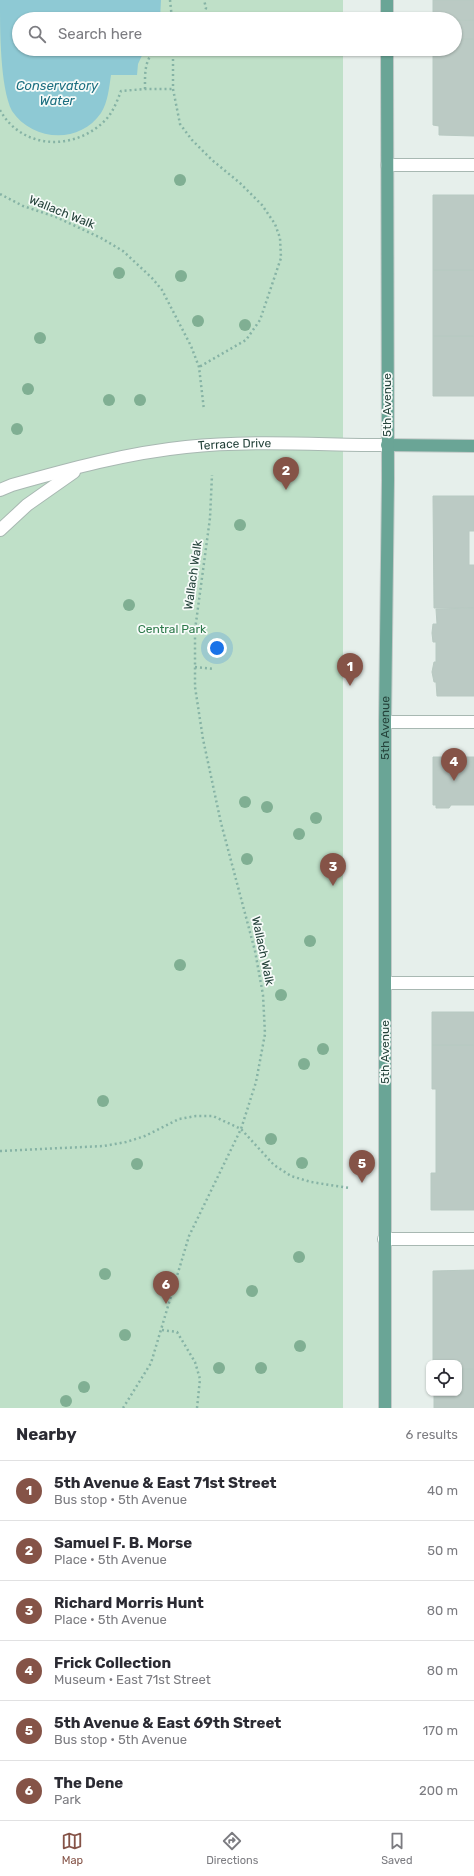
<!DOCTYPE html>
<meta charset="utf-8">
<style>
body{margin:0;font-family:Rubik,sans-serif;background:#f7f7f7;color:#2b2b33}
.controls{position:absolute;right:12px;bottom:12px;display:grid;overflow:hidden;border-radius:8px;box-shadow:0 1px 3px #0004}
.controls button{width:36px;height:36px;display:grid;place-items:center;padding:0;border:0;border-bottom:1px solid #e1e1e2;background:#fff;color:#2b2b33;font:20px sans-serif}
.you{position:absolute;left:217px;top:648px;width:14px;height:14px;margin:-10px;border:3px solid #fff;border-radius:50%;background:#1a73e8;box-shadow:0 0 0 6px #1a73e833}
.badge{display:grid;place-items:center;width:26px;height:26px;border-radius:50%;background:#855347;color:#fff;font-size:13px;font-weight:700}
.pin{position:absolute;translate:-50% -33px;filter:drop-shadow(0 1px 2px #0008)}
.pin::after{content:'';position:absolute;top:21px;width:14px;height:12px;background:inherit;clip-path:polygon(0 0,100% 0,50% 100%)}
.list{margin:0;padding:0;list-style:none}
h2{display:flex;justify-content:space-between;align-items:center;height:52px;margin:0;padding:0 16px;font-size:17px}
h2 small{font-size:13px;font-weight:400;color:#7c7c81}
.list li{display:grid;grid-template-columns:26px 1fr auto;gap:12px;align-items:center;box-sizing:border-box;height:60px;padding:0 16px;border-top:1px solid #e1e1e2}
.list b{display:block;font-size:15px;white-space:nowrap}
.list p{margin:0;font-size:13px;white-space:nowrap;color:#7c7c81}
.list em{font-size:13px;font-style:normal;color:#7c7c81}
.icon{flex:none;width:22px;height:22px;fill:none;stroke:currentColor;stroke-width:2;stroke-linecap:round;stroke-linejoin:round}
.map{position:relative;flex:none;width:474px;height:1408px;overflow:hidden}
.search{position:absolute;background:#fff;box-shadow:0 1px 3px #0004;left:12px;right:12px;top:12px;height:44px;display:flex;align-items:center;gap:10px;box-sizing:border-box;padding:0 14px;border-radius:22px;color:#7c7c81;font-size:15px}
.sheet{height:412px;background:#fff}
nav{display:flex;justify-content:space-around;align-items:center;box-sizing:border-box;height:56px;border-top:1px solid #e1e1e2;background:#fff;font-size:11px;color:#7c7c81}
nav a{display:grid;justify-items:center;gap:2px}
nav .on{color:#855347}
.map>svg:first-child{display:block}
</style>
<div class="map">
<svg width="474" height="1408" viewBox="0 0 474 1408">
<rect width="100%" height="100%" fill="#e6efeb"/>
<path fill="#bfe0c8" d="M0,0H343V19H19V49H343V1408H0Z"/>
<path fill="#8ec9d4" d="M0,0H161L160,19H19V49H145L138,64L137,75H111C109,88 108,102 101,113C79,145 32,141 12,111C0,87 0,30 0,0Z"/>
<path fill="#bbcac4" stroke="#b8c9c2" d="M433,0H474V20L433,19Z
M455,20H474V39H455Z
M455,39H474V136L439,135V126L433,125V53H440V49H455Z
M433,195H474V270H433Z
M433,270H474V336H433Z
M433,336H474V396H433Z
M433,496H474V531H469V565H474V608H434Z
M474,608V696H437L436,682H434L432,672L434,662H436V642H433L432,633L433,624H437L436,609Z
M433,757H474V805H451L449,808H436V805H433Z
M432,1012H474V1045H432Z
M432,1045H474V1210H431V1173H436V1089H432Z
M474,1270V1369H459V1363H433V1271Z
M459,1369H474V1408H434V1393H459Z"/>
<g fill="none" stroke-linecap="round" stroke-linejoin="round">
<defs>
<g id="minor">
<path d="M387,165H474"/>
<path id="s1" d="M0,490L12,485C69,469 127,453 186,447C253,440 320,445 387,445"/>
<path d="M0,530L27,505L74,472"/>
<path d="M385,722H474"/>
<path d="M385,983H474"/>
<path d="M384,1239H474"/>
</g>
<g id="major">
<path d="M387,19V0"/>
<path d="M387,445L474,446"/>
<path id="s2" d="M385,1408V722L388,480L387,49"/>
</g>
</defs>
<use href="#minor" stroke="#a8b8b2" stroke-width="14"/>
<use href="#major" stroke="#c2cac8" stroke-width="14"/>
<path stroke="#86b3a5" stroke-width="2.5" stroke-dasharray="2 3" stroke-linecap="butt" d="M170,0L172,19
M203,19L206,8L204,0
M173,49V89L180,124L192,140L212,160L240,183L262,205L275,224L280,238L281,258L260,320L246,340L199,367
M145,89C145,74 144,60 156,49
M0,110C23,152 80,151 109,116C114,109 118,99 121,91L145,89H173
M0,194L23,206L56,217L101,238L123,251L152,278L162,290L191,346L199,367L204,410
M195,667L214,669
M0,1151L104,1146L126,1142L145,1136L179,1119L196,1116H213L241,1129L274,1165L291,1176L311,1182L349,1188
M162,1330L177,1332L195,1362L200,1379L197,1408
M123,1408L151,1363L189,1236L241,1129L256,1082L265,1034L263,995L255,951L221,823L203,739L195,687V630L210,518L212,475"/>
<use href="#minor" stroke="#fff" stroke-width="12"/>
<use href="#major" stroke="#6aa596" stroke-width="12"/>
</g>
<g fill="#80af93">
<circle cx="180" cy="180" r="6"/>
<circle cx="119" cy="273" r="6"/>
<circle cx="181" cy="276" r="6"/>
<circle cx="198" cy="321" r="6"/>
<circle cx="245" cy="325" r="6"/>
<circle cx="40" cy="338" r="6"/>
<circle cx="28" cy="389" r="6"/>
<circle cx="109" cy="400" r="6"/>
<circle cx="140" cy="400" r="6"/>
<circle cx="17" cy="429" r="6"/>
<circle cx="240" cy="525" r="6"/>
<circle cx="129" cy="605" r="6"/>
<circle cx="245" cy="802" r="6"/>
<circle cx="267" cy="807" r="6"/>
<circle cx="316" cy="818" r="6"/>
<circle cx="299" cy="834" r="6"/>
<circle cx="247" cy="859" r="6"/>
<circle cx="310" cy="941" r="6"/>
<circle cx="180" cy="965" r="6"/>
<circle cx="281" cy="995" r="6"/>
<circle cx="323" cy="1049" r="6"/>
<circle cx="304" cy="1064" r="6"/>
<circle cx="103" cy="1101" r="6"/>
<circle cx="271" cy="1139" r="6"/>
<circle cx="302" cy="1163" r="6"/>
<circle cx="137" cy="1164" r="6"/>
<circle cx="299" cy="1257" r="6"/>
<circle cx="105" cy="1274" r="6"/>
<circle cx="252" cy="1291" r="6"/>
<circle cx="125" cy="1335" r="6"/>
<circle cx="300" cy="1346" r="6"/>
<circle cx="219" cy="1368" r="6"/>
<circle cx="261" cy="1368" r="6"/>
<circle cx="84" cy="1387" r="6"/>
<circle cx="66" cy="1401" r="6"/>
</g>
<g text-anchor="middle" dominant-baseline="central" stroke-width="3.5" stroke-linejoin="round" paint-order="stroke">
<g font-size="12" fill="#24423a" stroke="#f7fbf9">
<text transform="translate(62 212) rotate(22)">Wallach Walk</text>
<text transform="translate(387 405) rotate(-90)">5th Avenue</text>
<text stroke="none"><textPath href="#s1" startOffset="240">Terrace Drive</textPath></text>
<text transform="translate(193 575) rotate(-82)">Wallach Walk</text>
<text stroke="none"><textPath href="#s2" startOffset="680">5th Avenue</textPath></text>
<text transform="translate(263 951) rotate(78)">Wallach Walk</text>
<text transform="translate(385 1052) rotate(-90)">5th Avenue</text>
</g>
<g font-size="12" fill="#2d7a4b" stroke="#f7fbf9">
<text x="172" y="629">Central Park</text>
</g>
<g font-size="13" font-style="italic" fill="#1c6f80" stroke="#f7fbf9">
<text x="57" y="85">Conservatory<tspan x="57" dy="15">Water</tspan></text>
</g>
</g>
</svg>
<div class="controls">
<button><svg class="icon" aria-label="locate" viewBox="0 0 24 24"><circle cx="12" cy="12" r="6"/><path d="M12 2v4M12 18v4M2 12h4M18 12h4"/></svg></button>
</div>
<div class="you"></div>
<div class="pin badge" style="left:350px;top:686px">1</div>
<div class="pin badge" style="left:286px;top:490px">2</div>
<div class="pin badge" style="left:333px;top:886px">3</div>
<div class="pin badge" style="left:454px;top:781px">4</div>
<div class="pin badge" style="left:362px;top:1183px">5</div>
<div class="pin badge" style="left:166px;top:1304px">6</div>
<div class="search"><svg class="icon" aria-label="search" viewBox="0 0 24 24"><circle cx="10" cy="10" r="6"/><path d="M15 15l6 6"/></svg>Search here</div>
</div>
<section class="sheet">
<h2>Nearby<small>6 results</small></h2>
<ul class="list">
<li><span class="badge">1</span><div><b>5th Avenue &amp; East 71st Street</b><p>Bus stop · 5th Avenue</p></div><em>40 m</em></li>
<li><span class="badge">2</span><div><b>Samuel F. B. Morse</b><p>Place · 5th Avenue</p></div><em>50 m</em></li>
<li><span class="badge">3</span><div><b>Richard Morris Hunt</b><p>Place · 5th Avenue</p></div><em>80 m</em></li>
<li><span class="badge">4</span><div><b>Frick Collection</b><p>Museum · East 71st Street</p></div><em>80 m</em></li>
<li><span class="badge">5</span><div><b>5th Avenue &amp; East 69th Street</b><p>Bus stop · 5th Avenue</p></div><em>170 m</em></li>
<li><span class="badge">6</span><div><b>The Dene</b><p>Park</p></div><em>200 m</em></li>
</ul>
</section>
<nav>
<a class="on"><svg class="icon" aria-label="map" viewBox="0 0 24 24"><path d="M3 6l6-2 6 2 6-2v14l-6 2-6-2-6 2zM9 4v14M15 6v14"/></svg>Map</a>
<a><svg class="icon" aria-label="directions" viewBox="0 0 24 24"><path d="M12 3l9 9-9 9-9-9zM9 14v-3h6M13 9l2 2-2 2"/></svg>Directions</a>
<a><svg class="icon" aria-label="saved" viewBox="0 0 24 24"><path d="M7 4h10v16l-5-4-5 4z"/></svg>Saved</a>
</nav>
